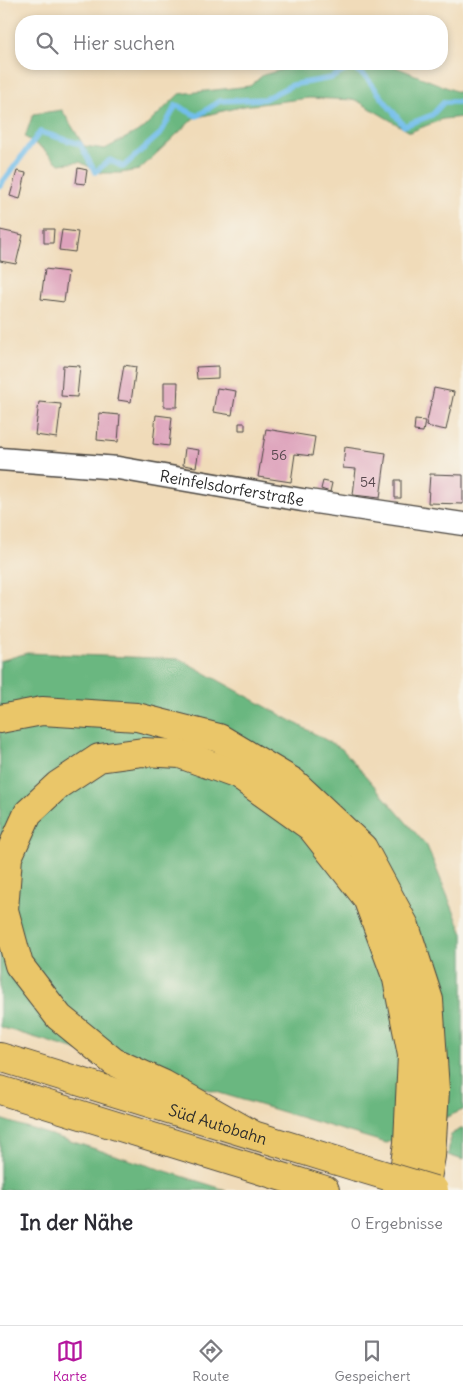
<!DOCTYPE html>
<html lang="de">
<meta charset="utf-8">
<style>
body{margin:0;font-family:Delius,sans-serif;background:#f2f2f3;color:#2b2b33}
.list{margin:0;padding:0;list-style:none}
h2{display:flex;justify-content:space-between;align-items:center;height:65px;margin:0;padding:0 20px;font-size:21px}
h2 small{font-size:16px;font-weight:400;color:#7c7c81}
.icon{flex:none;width:28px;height:28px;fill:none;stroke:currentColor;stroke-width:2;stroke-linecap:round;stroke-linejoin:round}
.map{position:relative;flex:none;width:463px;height:1190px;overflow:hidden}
.search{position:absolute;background:#fff;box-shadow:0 2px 8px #0003;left:15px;right:15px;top:15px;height:55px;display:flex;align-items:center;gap:12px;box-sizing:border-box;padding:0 18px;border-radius:20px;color:#7c7c81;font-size:19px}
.sheet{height:135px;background:#fff}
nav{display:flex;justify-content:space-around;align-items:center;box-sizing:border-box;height:70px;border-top:1px solid #e1e1e2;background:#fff;font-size:14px;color:#7c7c81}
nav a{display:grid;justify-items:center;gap:2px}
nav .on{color:#b5179e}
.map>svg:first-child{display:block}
</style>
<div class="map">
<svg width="463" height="1190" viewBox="0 0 463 1190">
<rect width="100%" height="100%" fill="#f7f3e8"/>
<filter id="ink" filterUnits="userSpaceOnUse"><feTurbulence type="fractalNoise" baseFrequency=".02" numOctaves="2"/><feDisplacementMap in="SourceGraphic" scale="10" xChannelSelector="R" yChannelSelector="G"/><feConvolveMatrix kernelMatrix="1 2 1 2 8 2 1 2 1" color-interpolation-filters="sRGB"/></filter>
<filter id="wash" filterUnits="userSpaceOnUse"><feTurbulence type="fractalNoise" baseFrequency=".0096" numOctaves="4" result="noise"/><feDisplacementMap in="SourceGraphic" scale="20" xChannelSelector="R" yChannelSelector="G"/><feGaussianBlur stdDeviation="1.12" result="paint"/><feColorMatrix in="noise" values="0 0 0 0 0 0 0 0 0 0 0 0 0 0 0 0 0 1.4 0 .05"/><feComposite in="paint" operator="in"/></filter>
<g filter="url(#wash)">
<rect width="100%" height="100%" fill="#f0dbb9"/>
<path fill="#6bb780" stroke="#4b7156" d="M303,64H388L458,92L463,91V117L443,119L410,132L356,100L309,98L244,106L194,118L139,170L121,173H101L80,162L59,164L42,148L25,137L33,114L62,110L84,146L105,149L144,128L179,94L250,86L263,75Z
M27,653L180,659L342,749L427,846L463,934V1110L386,1143L0,1027V661Z
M0,1119L226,1190H0Z
M463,1128V1160L448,1155L451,1134Z"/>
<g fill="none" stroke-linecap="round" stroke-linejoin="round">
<path stroke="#72beeb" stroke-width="5.5" d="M0,186L40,132L80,144L95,172L110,160L123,167L161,133L176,105L197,116L220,101L264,99L292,85L331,78L352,67L366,77L404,126L432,115L444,102H463"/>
</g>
<g id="blocks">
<path fill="#dea3bc" d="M78,168L87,170L85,184L76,183Z
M17,171L26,173L20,199L10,196Z
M44,229H54L53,243H44Z
M0,230L23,235L16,264L0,261Z
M62,230L78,232L75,252L59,250Z
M45,269L68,272L64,302L41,299Z
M63,365L80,366L77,397L61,396Z
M124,365L136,367L131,402L118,400Z
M218,366V378L197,379L196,367Z
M164,382H178L177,407H164Z
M217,388L236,391L232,415L213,412Z
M434,388L454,392L446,430L426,426Z
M39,402L61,404L57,438L35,435Z
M99,413L120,415L118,442L97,440Z
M156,415L172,417L169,446L153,444Z
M415,420L425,421L423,432L414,431Z
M239,423H245V430H239Z
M266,429L315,437L312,456L295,454L291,482L258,477Z
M345,447L386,453L380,498L353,495L356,469L343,468Z
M185,448L199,450L196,467L183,465Z
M430,474L463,475V504L428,503Z
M395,480H401V498H395Z
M323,481L332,483L330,492L321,489Z"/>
</g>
</g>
<g filter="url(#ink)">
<use href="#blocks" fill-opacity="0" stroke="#494540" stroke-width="1"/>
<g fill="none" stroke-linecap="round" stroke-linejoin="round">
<defs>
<g id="minor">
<path id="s1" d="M0,459L118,468L302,500L463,524"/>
</g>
<g id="highway">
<path d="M0,719L42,711L137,717L219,738L293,782L363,848L405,926L429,1000L435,1090L431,1156L425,1190"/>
<path id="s2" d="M0,1057L357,1167"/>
<path d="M0,1090L325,1190"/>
<path d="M250,1133L163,1084L114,1062L59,1017L19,965L4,910L8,857L28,813L58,785L99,758L143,752L180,754L238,775L311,827L367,898L397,979L412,1055L408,1143L401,1190"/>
</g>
</defs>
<use href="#minor" stroke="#494540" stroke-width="25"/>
<use href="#highway" stroke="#494540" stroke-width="30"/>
<use href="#minor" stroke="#fff" stroke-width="22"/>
<use href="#highway" stroke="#eac669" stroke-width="28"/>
<defs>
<path id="highway-bridge" d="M357,1167L434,1190"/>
</defs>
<use href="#highway-bridge" stroke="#494540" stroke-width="30" stroke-linecap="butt"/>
<use href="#highway-bridge" stroke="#eac669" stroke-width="28"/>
</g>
</g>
<g text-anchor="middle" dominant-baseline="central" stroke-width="4" stroke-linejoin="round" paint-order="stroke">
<g font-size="14" fill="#58494f">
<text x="279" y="455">56</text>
<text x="368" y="482">54</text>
</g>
<g font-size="16" fill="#2b2b2b" stroke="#f7f3e8">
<text stroke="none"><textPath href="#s1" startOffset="234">Reinfelsdorferstraße</textPath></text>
<text stroke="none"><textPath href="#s2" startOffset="228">Süd Autobahn</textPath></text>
</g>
</g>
</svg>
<div class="search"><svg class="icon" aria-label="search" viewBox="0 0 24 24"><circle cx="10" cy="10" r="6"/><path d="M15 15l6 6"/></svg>Hier suchen</div>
</div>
<section class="sheet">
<h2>In der Nähe<small>0 Ergebnisse</small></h2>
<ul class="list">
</ul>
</section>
<nav>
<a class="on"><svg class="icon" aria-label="map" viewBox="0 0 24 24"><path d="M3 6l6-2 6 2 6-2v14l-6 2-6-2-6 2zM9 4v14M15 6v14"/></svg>Karte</a>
<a><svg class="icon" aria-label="directions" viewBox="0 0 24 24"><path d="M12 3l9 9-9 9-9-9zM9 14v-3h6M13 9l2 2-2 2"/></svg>Route</a>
<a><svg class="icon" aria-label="saved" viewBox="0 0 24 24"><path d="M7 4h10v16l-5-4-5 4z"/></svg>Gespeichert</a>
</nav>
